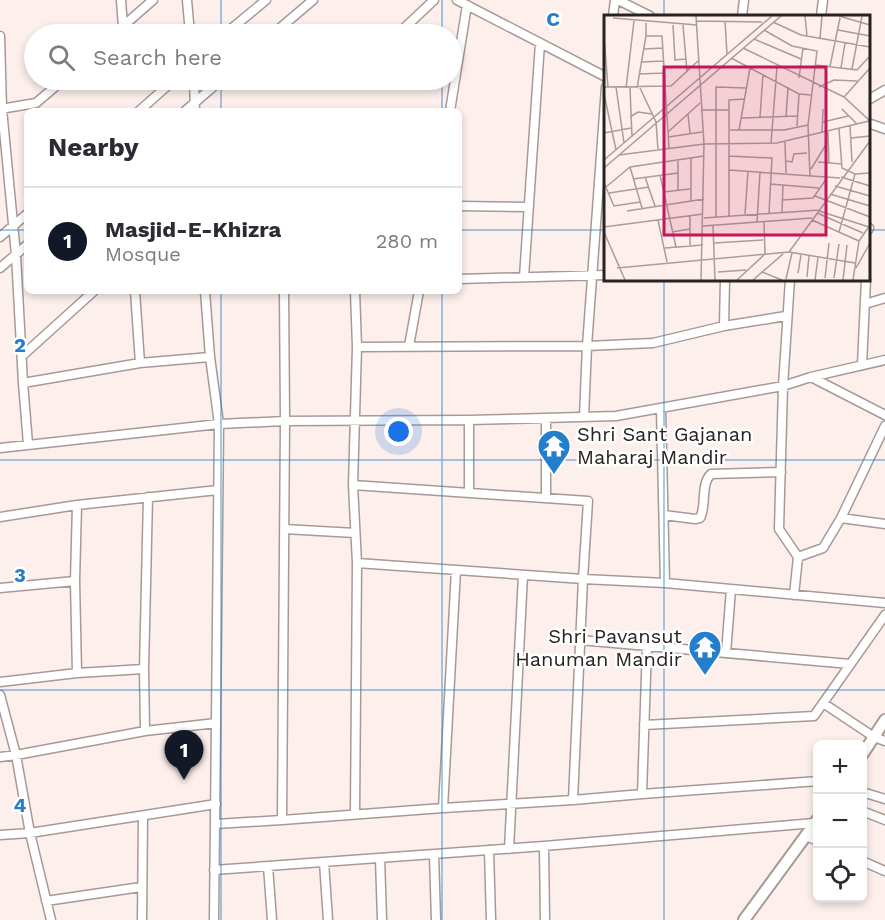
<!DOCTYPE html>
<meta charset="utf-8">
<style>
body{margin:0;font-family:"Work Sans",sans-serif;background:#f2f2f3;color:#2b2b33}
.controls{position:absolute;right:18px;bottom:18px;display:grid;overflow:hidden;border-radius:9px;box-shadow:0 3px 9px #0003}
.controls button{width:54px;height:54px;display:grid;place-items:center;padding:0;border:0;border-bottom:2px solid #e1e1e2;background:#fff;color:#2b2b33;font:30px sans-serif}
.you{position:absolute;left:399px;top:432px;width:21px;height:21px;margin:-15px;border:4px solid #fff;border-radius:50%;background:#1a73e8;box-shadow:0 0 0 9px #1a73e833}
.badge{display:grid;place-items:center;width:39px;height:39px;border-radius:50%;background:#111827;color:#fff;font-size:20px;font-weight:700}
.pin{position:absolute;translate:-50% -50px;filter:drop-shadow(0 2px 3px #0008)}
.pin::after{content:'';position:absolute;top:32px;width:21px;height:18px;background:inherit;clip-path:polygon(0 0,100% 0,50% 100%)}
.list{margin:0;padding:0;list-style:none}
h2{display:flex;justify-content:space-between;align-items:center;height:78px;margin:0;padding:0 24px;font-size:26px}
h2 small{font-size:20px;font-weight:400;color:#7c7c81}
.list li{display:grid;grid-template-columns:39px 1fr auto;gap:18px;align-items:center;box-sizing:border-box;height:108px;padding:0 24px;border-top:2px solid #e1e1e2}
.list b{display:block;font-size:22px;white-space:nowrap}
.list p{margin:0;font-size:20px;white-space:nowrap;color:#7c7c81}
.list em{font-size:20px;font-style:normal;color:#7c7c81}
.icon{flex:none;width:33px;height:33px;fill:none;stroke:currentColor;stroke-width:2;stroke-linecap:round;stroke-linejoin:round}
.map{position:relative;flex:none;width:885px;height:920px;overflow:hidden}
.search{position:absolute;background:#fff;box-shadow:0 3px 9px #0003;left:24px;top:24px;width:438px;height:66px;display:flex;align-items:center;gap:15px;box-sizing:border-box;padding:0 21px;border-radius:33px;color:#7c7c81;font-size:22px}
.panel{position:absolute;background:#fff;box-shadow:0 3px 9px #0003;left:24px;top:108px;width:438px;height:186px;border-radius:9px}
.map>svg:first-child{display:block}
</style>
<div class="map">
<svg width="885" height="920" viewBox="0 0 885 920">
<rect width="100%" height="100%" fill="#fdefeb"/>
<g fill="none" stroke-linecap="round" stroke-linejoin="round">
<defs>
<path id="minor" d="M121,0L123,27
M187,0L190,34
M457,0L606,77
M618,0L650,16
M613,16L615,0
M742,16L744,0
M821,16L823,0
M114,34L153,0
M225,34L266,0
M273,34L313,0
M398,34L434,0
M0,36L2,109L16,255L23,383L28,444
M194,80L195,111
M868,100L885,90
M0,109L36,103L63,80
M139,111L174,80
M185,111L221,80
M450,111L467,5
M868,123L885,129
M459,206L529,207
M868,230L869,228
M0,237L27,214
M0,268L27,245
M524,277L540,43
M459,279L606,275
M790,279L783,386L779,529L798,557L794,595
M135,291L140,363
M205,291L210,357L219,424L214,920
M355,291L357,347L353,485L357,563L355,814
M865,304L885,298
M724,326L725,279
M409,346L419,291
M357,347L587,346L653,343L724,326L786,316
M22,356L94,291
M862,365L866,279
M811,377L885,415
M23,383L140,363L210,357
M661,409L665,583
M584,417L587,346L606,87
M546,418V498
M469,420V492
M0,448L219,424L285,421L469,420L616,416L783,386L811,377L885,360
M353,485L588,501L583,579L573,800
M77,505L75,581L77,673
M664,515L695,519L700,518C707,505 700,485 711,474L781,472
M0,517L77,505L218,490
M841,518L885,524
M284,529L355,533
M798,557L823,548L841,518L885,426
M357,563L583,579L665,583L885,603
M0,588L75,581
M580,640L850,664
M726,653L731,589
M0,682L77,673L144,669
M0,695L16,755L30,833L51,920
M823,703L874,737L885,741
M644,725L814,716L885,615
M145,731L144,669L148,497
M0,757L16,755L145,731L216,723
M862,792L885,799
M642,794L647,646
M443,808L456,570
M862,811L885,820
M282,820L285,421L284,291
M216,824L282,820L443,808L573,800L642,794L818,781
M0,835L30,833L216,804
M806,836L818,841
M544,846L545,920
M509,849L523,575
M489,850L491,920
M434,854L436,920
M380,858L382,920
M862,861L885,871
M324,862L328,920
M268,866L272,920
M214,870L544,846L814,823
M46,901L141,887
M142,920L143,816"/>
<path id="tertiary" d="M862,755L885,720
M744,920L818,819"/>
</defs>
<use href="#minor" stroke="#a79a96" stroke-width="11"/>
<use href="#tertiary" stroke="#a79a96" stroke-width="14"/>
<use href="#minor" stroke="#fff" stroke-width="8"/>
<use href="#tertiary" stroke="#fff" stroke-width="10"/>
</g>
<path fill="none" stroke="#237fcc" stroke-width="1.5" stroke-opacity="0.55" d="M221,0V34M442,0V34M664,0V16M221,80V111M442,80V111M0,230H27M459,230H606M868,230H885M664,279V920M221,291V920M442,291V920M0,460H885M0,690H885"/>
<defs>
<symbol id="temple-pin" viewBox="-11 -11 22 30"><path d="M0 17L-7.5 6A9.5 9.5 0 1 1 7.5 6Z" fill="#237fcc" stroke="#fff"/><path d="M0-6L5-2H3V0L6.5 2.5H4V6H1.5V3h-3V6H-4V2.5H-6.5L-3 0V-2H-5Z" fill="#fff"/></symbol>
</defs>
<g fill-rule="evenodd">
<use href="#temple-pin" x="535" y="427" width="38" height="52"/>
<use href="#temple-pin" x="686" y="628" width="38" height="52"/>
</g>
<g text-anchor="middle" dominant-baseline="central" stroke-width="5" stroke-linejoin="round" paint-order="stroke">
<g font-size="20" fill="#282322" stroke="#fff" text-anchor="start">
<text x="577" y="434">Shri Sant Gajanan<tspan x="577" dy="23">Maharaj Mandir</tspan></text>
<text x="682" y="636" text-anchor="end">Shri Pavansut<tspan x="682" dy="23">Hanuman Mandir</tspan></text>
</g>
</g>
<g transform="translate(604 15)">
<rect width="266" height="266" fill="#fdefeb"/>
<path fill="none" stroke="#a89d9b" stroke-width="1.5" d="M92,1L100,129L97,265M201,1L203,21M235,1L266,10M9,3L93,10M93,6L158,7M121,6L123,39M169,7L197,20L266,32M42,8V21H58L65,133M69,10L71,45L82,44M79,10L83,57M160,15L188,31L213,36L204,110L206,161M234,15L266,21M0,22L4,72M216,23L218,1M150,24L197,44M139,33L240,82L266,106M40,34L59,33M127,43L195,79L207,80M38,47L59,46M211,50L253,55L266,41M226,51L236,3M237,53L241,28M248,54L258,1M36,59L60,58M195,63L199,33M0,72L67,71L94,46M12,72L20,128M215,72L230,65L253,66M22,73L30,6M26,73L28,122M33,73L42,21M36,73L52,107L54,135M0,79L12,135M240,82L266,53M238,94L253,109M97,95H125M84,99L86,118M26,102L34,97L48,99M156,102L159,59M182,102L184,72M138,103L193,101M219,107L244,101M193,111L195,79M246,111L248,147M235,114L238,153L251,159L266,158M126,115H180L204,110M135,115L146,53M64,117L96,88M224,117L225,148M0,118L27,113M218,118L219,94M64,122L98,117M247,123L266,121M181,127L182,158M167,128L173,52M15,140L100,129L173,128L265,106M125,141L168,143L165,198M74,144V175M0,145L168,1M182,146L188,147L190,139L203,138M214,147L238,149M26,152L38,193M0,153L177,1M207,154L223,128M125,155L236,163M56,160L72,232M41,162L51,191M237,162L266,171M29,164L74,158M0,168L10,191L36,187M166,169L215,173M231,171L266,181M2,172L26,152L100,141M59,177L86,174M5,178L45,172M226,179L266,191M211,181L266,202M178,185L209,183L223,163M87,186V143M23,196L100,184M215,196L265,212M178,197L179,170M213,198L259,218M141,199L144,156M86,201V231M125,201V85L140,84M112,202V72L142,73M100,203L216,195M54,205L63,247M208,205L255,226M153,207L156,157M99,211L208,203M109,211L111,265M0,212L99,199M0,217L21,265M68,217L86,214M235,217L251,159M110,228L159,225M61,233L99,230M185,237L251,248M13,253L185,237L266,126M252,253L266,228M114,257L142,255M158,257L178,265M194,258L197,240M203,262L205,241M221,263L225,228M230,263L235,229M182,264L188,238M133,265L161,239L160,207M149,265L179,239M211,265L214,242M239,265L243,230M249,265L255,226L266,210"/>
<path fill="#c2185b" fill-opacity="0.15" stroke="#c2185b" stroke-width="3" d="M60,52H222V220H60Z"/>
<rect width="266" height="266" fill="none" stroke="#282322" stroke-width="3"/>
</g>
<g font-size="20" text-anchor="middle" font-weight="bold" fill="#237fcc" stroke="#fff" stroke-width="5" stroke-linejoin="round" paint-order="stroke">
<text x="553" y="26">C</text>
<text x="20" y="352">2</text>
<text x="20" y="582">3</text>
<text x="20" y="812">4</text>
</g>
</svg>
<div class="controls">
<button>+</button>
<button>−</button>
<button><svg class="icon" aria-label="locate" viewBox="0 0 24 24"><circle cx="12" cy="12" r="6"/><path d="M12 2v4M12 18v4M2 12h4M18 12h4"/></svg></button>
</div>
<div class="you"></div>
<div class="pin badge" style="left:184px;top:780px">1</div>
<div class="search"><svg class="icon" aria-label="search" viewBox="0 0 24 24"><circle cx="10" cy="10" r="6"/><path d="M15 15l6 6"/></svg>Search here</div>
<section class="panel">
<h2>Nearby<small></small></h2>
<ul class="list">
<li><span class="badge">1</span><div><b>Masjid-E-Khizra</b><p>Mosque</p></div><em>280 m</em></li>
</ul>
</section>
</div>
